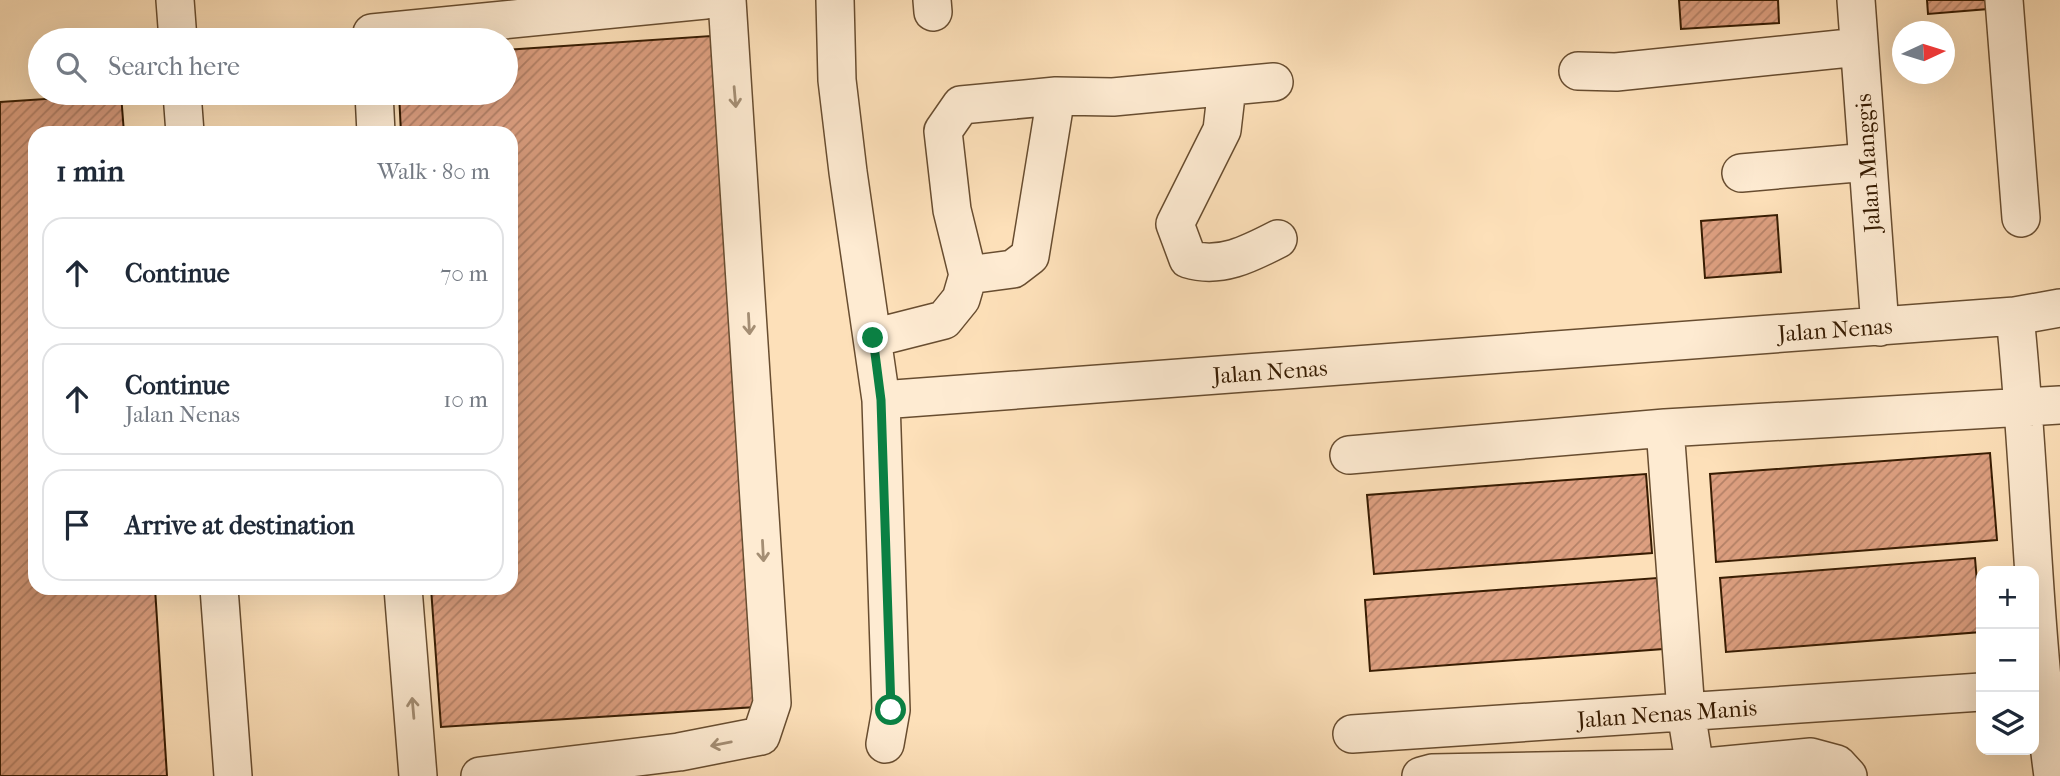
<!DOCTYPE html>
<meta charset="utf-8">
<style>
body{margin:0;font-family:"IM FELL French Canon",serif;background:#f6f6f7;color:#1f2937}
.controls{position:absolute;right:21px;bottom:21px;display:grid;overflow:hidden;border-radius:14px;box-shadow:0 7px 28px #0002}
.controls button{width:63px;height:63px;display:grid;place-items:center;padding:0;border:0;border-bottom:2px solid #e0e1e3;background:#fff;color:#1f2937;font:35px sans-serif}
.compass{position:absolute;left:1892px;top:21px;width:63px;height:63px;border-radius:50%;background:#fff;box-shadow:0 7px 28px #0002;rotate:86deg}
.stop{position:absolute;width:21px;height:21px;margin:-16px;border:5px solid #0b8043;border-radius:50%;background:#fff}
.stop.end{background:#0b8043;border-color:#fff;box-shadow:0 2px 7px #0008}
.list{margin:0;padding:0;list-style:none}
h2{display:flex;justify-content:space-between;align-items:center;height:91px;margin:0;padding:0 28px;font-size:30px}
h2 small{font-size:23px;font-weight:400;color:#747a83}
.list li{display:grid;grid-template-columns:46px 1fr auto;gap:21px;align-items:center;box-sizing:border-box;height:112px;margin:0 14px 14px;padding:0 14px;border:2px solid #e0e1e3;border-radius:21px}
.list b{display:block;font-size:26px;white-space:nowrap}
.list p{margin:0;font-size:23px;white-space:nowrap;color:#747a83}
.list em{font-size:23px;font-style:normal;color:#747a83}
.icon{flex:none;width:38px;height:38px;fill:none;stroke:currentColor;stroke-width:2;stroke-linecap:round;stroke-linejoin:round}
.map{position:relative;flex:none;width:2060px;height:776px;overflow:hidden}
.search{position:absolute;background:#fff;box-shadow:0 7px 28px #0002;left:28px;top:28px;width:490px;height:77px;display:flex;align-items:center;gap:18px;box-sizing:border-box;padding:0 24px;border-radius:38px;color:#747a83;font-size:26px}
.panel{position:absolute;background:#fff;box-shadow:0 7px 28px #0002;left:28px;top:126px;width:490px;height:469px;border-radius:21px}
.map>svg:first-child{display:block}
</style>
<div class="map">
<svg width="2060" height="776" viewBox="0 0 2060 776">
<defs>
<pattern id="building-hatch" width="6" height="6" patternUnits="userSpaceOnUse" patternTransform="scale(1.75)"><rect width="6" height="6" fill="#dd9f80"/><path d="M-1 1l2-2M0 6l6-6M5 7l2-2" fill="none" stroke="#b48167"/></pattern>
</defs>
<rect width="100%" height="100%" fill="#fde0b9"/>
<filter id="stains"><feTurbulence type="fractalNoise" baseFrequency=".00286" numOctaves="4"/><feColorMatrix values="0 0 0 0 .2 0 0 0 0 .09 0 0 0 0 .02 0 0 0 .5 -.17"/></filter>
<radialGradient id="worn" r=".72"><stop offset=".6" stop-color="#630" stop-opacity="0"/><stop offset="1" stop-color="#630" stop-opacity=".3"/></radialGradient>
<path fill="url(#building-hatch)" stroke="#371c02" stroke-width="2" d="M1679,0H1778L1779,23L1681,29Z
M1927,0H1987L1988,9L1928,14Z
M711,36L756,707L441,727L431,588H511V133H401L399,93H506V50Z
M121,94L124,133H35V588H155L167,776H0V102Z
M1777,215L1781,272L1705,278L1701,221Z
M1990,453L1997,540L1716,562L1710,474Z
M1646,474L1652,553L1374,574L1367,495Z
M1975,558L1981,632L1726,652L1720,578Z
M1657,578L1663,649L1370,671L1365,600Z"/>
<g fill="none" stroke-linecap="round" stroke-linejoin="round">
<defs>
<path id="minor" d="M175,0L178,40
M835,0L837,80L848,172L881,400L891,710L885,744
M932,0L933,12
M1856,0L1880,327
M2004,0L2021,218
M372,40V33L705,0
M1578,71L1616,72L1859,47
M1227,87L1222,130L1175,224L1188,259C1220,269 1249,254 1278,239
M182,93L185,133
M374,93L376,133
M1741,173L1868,162
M968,275L1013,269L1030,256L1056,96
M2015,316C2031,469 2032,624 2053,776
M873,338L944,320L961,299L968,275L952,210L943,131L961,105L1056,96L1113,97L1274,82
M881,400L2015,316L2060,308
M1665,428L1686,712L1695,768
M1349,455L1665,428L2060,405
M219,588L233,776
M403,588L418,776
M1352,734L1981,692
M480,776L679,752L761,736L772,703L727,0
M1421,776L1432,773L1695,768L1811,757L1837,764L1848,776"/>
</defs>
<use href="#minor" stroke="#684d30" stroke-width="40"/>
<use href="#minor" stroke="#feebd2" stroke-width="37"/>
</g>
<defs><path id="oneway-shaft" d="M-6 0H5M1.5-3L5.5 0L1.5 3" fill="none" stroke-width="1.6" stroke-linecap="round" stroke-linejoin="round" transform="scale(1.75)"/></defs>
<g stroke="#a48e74">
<use href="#oneway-shaft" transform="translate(735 97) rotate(85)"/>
<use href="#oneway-shaft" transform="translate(749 324) rotate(87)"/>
<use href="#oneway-shaft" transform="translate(763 551) rotate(87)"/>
<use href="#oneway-shaft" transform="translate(413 708) rotate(-95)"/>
<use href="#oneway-shaft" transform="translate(721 744) rotate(169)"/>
</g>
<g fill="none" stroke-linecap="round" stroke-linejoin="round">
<path stroke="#0b8043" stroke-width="9" d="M873,338L881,400L891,710"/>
</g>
<g text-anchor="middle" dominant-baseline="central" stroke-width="6" stroke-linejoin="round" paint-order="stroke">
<g font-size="23" fill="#371c02" stroke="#feebd2">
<text transform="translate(1868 163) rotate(-94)">Jalan Manggis</text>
<text transform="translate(1835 330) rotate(-4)">Jalan Nenas</text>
<text transform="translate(1270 372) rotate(-4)">Jalan Nenas</text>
<text transform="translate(1667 714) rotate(-4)">Jalan Nenas Manis</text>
</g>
</g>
<rect width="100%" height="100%" filter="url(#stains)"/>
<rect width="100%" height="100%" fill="url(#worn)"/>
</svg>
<div class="controls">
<button>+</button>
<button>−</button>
<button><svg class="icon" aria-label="layers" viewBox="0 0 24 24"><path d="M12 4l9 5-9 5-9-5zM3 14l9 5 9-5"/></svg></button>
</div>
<svg class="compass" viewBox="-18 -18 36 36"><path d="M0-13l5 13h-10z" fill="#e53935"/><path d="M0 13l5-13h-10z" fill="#747a83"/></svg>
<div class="stop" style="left:891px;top:710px"></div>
<div class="stop end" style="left:873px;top:338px"></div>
<div class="search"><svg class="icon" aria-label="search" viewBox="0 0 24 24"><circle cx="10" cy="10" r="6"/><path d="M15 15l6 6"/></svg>Search here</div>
<section class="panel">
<h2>1 min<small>Walk · 80 m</small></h2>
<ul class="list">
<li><svg class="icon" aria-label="ahead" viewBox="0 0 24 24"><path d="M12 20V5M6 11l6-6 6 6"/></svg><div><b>Continue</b></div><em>70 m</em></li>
<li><svg class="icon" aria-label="ahead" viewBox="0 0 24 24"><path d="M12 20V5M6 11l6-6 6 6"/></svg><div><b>Continue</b><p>Jalan Nenas</p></div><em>10 m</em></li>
<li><svg class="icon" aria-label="arrive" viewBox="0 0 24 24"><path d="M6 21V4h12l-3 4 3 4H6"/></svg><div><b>Arrive at destination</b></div></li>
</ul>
</section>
</div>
